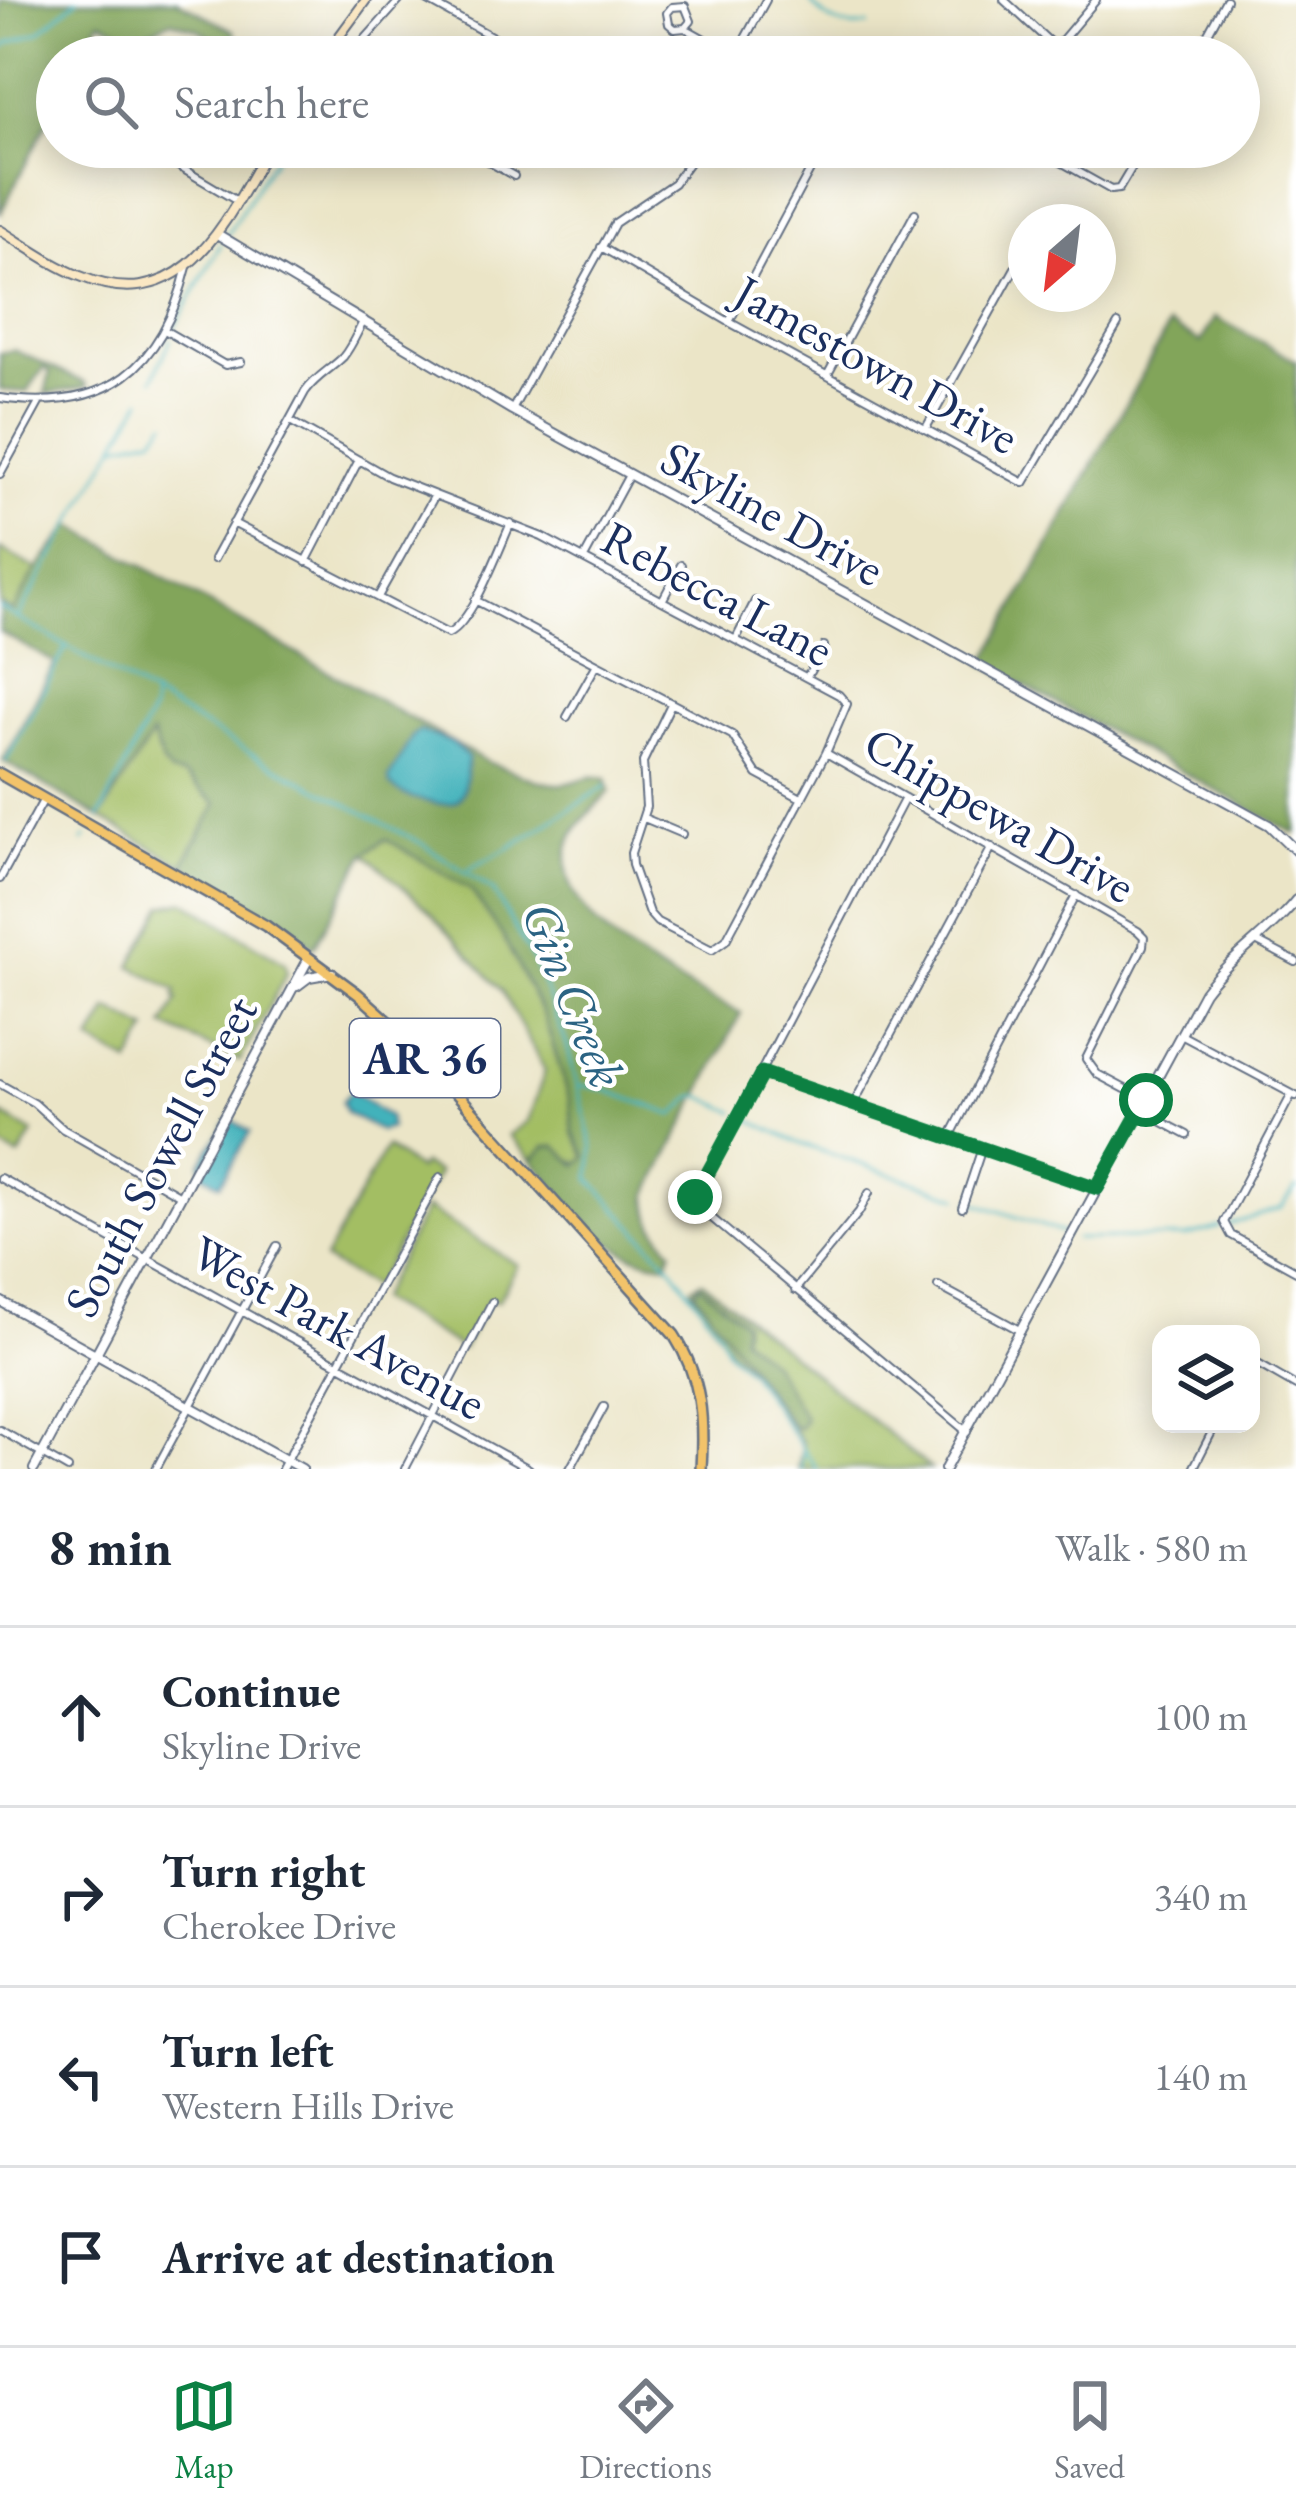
<!DOCTYPE html>
<meta charset="utf-8">
<style>
body{margin:0;font-family:"EB Garamond",serif;background:#f2f2f3;color:#1f2937}
.controls{position:absolute;right:36px;bottom:36px;display:grid;overflow:hidden;border-radius:24px;box-shadow:0 6px 30px #0003}
.controls button{width:108px;height:108px;display:grid;place-items:center;padding:0;border:0;border-bottom:3px solid #e0e1e3;background:#fff;color:#1f2937;font:60px sans-serif}
.compass{position:absolute;left:1008px;top:204px;width:108px;height:108px;border-radius:50%;background:#fff;box-shadow:0 6px 30px #0003;rotate:208deg}
.stop{position:absolute;width:36px;height:36px;margin:-27px;border:9px solid #0b8043;border-radius:50%;background:#fff}
.stop.end{background:#0b8043;border-color:#fff;box-shadow:0 3px 12px #0008}
.list{margin:0;padding:0;list-style:none}
h2{display:flex;justify-content:space-between;align-items:center;height:156px;margin:0;padding:0 48px;font-size:51px}
h2 small{font-size:39px;font-weight:400;color:#747a83}
.list li{display:grid;grid-template-columns:78px 1fr auto;gap:36px;align-items:center;box-sizing:border-box;height:180px;padding:0 48px;border-top:3px solid #e0e1e3}
.list b{display:block;font-size:45px;white-space:nowrap}
.list p{margin:0;font-size:39px;white-space:nowrap;color:#747a83}
.list em{font-size:39px;font-style:normal;color:#747a83}
.icon{flex:none;width:66px;height:66px;fill:none;stroke:currentColor;stroke-width:2;stroke-linecap:round;stroke-linejoin:round}
.map{position:relative;flex:none;width:1296px;height:1469px;overflow:hidden}
.search{position:absolute;background:#fff;box-shadow:0 6px 30px #0003;left:36px;right:36px;top:36px;height:132px;display:flex;align-items:center;gap:30px;box-sizing:border-box;padding:0 42px;border-radius:66px;color:#747a83;font-size:45px}
.sheet{height:876px;background:#fff}
nav{display:flex;justify-content:space-around;align-items:center;box-sizing:border-box;height:168px;border-top:3px solid #e0e1e3;background:#fff;font-size:33px;color:#747a83}
nav a{display:grid;justify-items:center;gap:6px}
nav .on{color:#0b8043}
.map>svg:first-child{display:block}
</style>
<div class="map">
<svg width="1296" height="1469" viewBox="0 0 1296 1469">
<rect width="100%" height="100%" fill="#fff"/>
<filter id="ink" filterUnits="userSpaceOnUse"><feTurbulence type="fractalNoise" baseFrequency=".00833" numOctaves="2"/><feDisplacementMap in="SourceGraphic" scale="24" xChannelSelector="R" yChannelSelector="G"/><feConvolveMatrix kernelMatrix="1 2 1 2 8 2 1 2 1" color-interpolation-filters="sRGB"/></filter>
<filter id="wash" filterUnits="userSpaceOnUse"><feTurbulence type="fractalNoise" baseFrequency=".004" numOctaves="4" result="noise"/><feDisplacementMap in="SourceGraphic" scale="48" xChannelSelector="R" yChannelSelector="G"/><feGaussianBlur stdDeviation="2.7" result="paint"/><feColorMatrix in="noise" values="0 0 0 0 0 0 0 0 0 0 0 0 0 0 0 0 0 1.4 0 .05"/><feComposite in="paint" operator="in"/></filter>
<g filter="url(#wash)">
<rect width="100%" height="100%" fill="#ebe5c7"/>
<path fill="#a3be64" stroke="#5f7661" stroke-width="3" d="M0,549L37,569L13,612L0,604Z
M151,734L163,765L171,773L184,776L217,804L183,865L100,818Z
M386,838L471,889L502,935L544,1017L570,1100L573,1132L586,1156L582,1164L545,1147L532,1160L509,1135L528,1121L545,1071L502,991L427,909L365,853Z
M185,901L285,963L287,973L240,1061L164,1026L178,999L174,996L177,991L131,966L163,906Z
M109,1009L148,1030L130,1063L91,1042Z
M3,1115L33,1133L19,1157L0,1146Z
M386,1147L418,1170L422,1164L438,1173L374,1288L324,1260Z
M426,1208L518,1265L498,1301L488,1300L463,1349L378,1300Z
M702,1281L931,1469H798L803,1443L752,1373L730,1350L693,1295L692,1287Z"/>
<path fill="#82a55a" stroke="#4e6a5c" stroke-width="3" d="M0,0H176L234,31L237,43L226,46L197,29L172,21L136,37L100,21L80,57H57V103L0,214Z
M1215,317L1296,361V834L984,664L1169,325L1201,342Z
M14,350L86,383L87,387L45,394L50,372L44,368L27,392L0,390V353Z
M71,525L489,763C510,769 535,783 557,784C575,786 587,771 606,779L610,791C597,807 577,821 570,842C542,921 687,987 741,1013L648,1195C648,1219 657,1232 672,1250L667,1264C606,1260 569,1202 532,1160L545,1147L556,1146L577,1165L586,1156L573,1132L570,1100L544,1017L502,935L470,889L386,839L365,854L314,947L287,927L183,865L217,804L184,776L171,773L163,765L152,735L100,818L3,761L55,663L0,632V604L13,611L37,569Z
M699,1284L744,1322L742,1337L772,1363L805,1418L800,1428L793,1427L695,1292Z"/>
<path fill="#42b2bb" stroke="#2e708c" stroke-width="3" d="M420,731L453,743L468,758C463,793 467,812 426,801C411,798 401,795 390,785L389,778L413,735Z
M351,1091L389,1117L390,1128L380,1131L346,1113L342,1102Z
M229,1118L250,1132L220,1184L202,1173L201,1163Z"/>
<g fill="none" stroke-linecap="round" stroke-linejoin="round">
<path stroke="#42b2bb" stroke-width="3" d="M809,0C824,21 843,30 868,25
M0,51L9,43L39,32L77,0
M227,235L281,147
M174,328L221,244
M153,379L171,339
M117,445L154,437L166,422
M0,608L266,762L421,843L493,890L535,964L567,1045L593,1147L590,1179L674,1270L719,1332L727,1351L750,1373L817,1469
M19,616L142,399
M6,761L67,646
M99,818L152,712L153,695
M83,841L86,837
M469,869L509,848L606,786
M578,1085L603,1089L674,1115L692,1098L701,1096L735,1112
M744,1117L801,1144L959,1197
M970,1201L1066,1234
M1229,1225L1281,1208L1296,1188
M1076,1239L1185,1237L1220,1227
M801,1469L803,1448"/>
</g>
</g>
<g filter="url(#ink)">
<g fill="none" stroke-linecap="round" stroke-linejoin="round">
<defs>
<path id="minor" d="M426,0L529,57
M1004,0L1055,47
M685,28L675,29L669,24L667,13L672,7L685,6L691,21L685,28L735,56
M736,55L766,0
M126,57L135,42
M349,57L400,0
M1048,57L1096,0
M1195,57L1226,0
M146,147L237,201
M462,147L514,176
M1034,147L1111,190L1119,189L1144,147
M601,247L729,322L1024,483L1118,324
M729,322L816,159
M166,331L225,365L241,362
M828,374L915,213
M0,398C107,413 162,369 187,267
M512,410L615,223L674,183L696,153L688,147
M290,421L389,477L542,537L839,695L847,704L826,753L726,940L712,950L657,922L649,913L632,865L631,853L646,807L643,762L671,704
M926,428L1015,268
M0,474L39,403
M233,523L448,634C473,622 499,549 511,523
M584,558L629,475
M214,559L305,392C316,376 330,370 343,357C352,346 357,333 364,320
M306,562L359,460
M379,595L435,495
M663,599L681,565
M475,600L732,735L757,774L801,798
M736,639L755,601
M807,677L824,646
M567,717L597,664
M826,753L1138,931L1144,937L1143,946L1086,1059L1097,1074L1146,1100
M905,798L699,1189L695,1204L967,1432
M644,818L682,834
M0,879L44,799
M1256,941L1296,962
M1181,1035L1296,1096
M762,1073L1097,1188
M0,1084L34,1103L63,1129L179,1195
M1292,1094L1224,1222L1231,1235L1296,1271
M854,1103L992,847
M1140,1110L1187,1135
M950,1137L1076,895
M0,1178L529,1469
M962,1208L982,1148
M938,1286L1021,1331
M795,1290L859,1212L869,1193
M1251,1360L1296,1386
M0,1430L68,1469
M156,1469L277,1246
M282,1469L440,1177
M405,1469L492,1302
M570,1469L604,1407
M1193,1469L1216,1424"/>
<path id="tertiary" d="M217,234L512,410L1269,825L1296,851
M297,986L309,977L332,973
M0,1301L302,1469
M34,1469L309,958
M945,1469L1204,992C1230,957 1269,934 1296,900"/>
<path id="secondary" d="M324,57L366,0
M0,230C26,246 52,265 80,276C185,320 226,220 269,147"/>
<path id="primary" d="M0,774L266,926L358,994L406,1037L674,1335C702,1379 704,1418 701,1469"/>
</defs>
<use href="#minor" stroke="#646f83" stroke-width="10"/>
<use href="#tertiary" stroke="#646f83" stroke-width="12"/>
<use href="#secondary" stroke="#646f83" stroke-width="12"/>
<use href="#primary" stroke="#646f83" stroke-width="14"/>
<use href="#minor" stroke="#fff" stroke-width="6"/>
<use href="#tertiary" stroke="#fff" stroke-width="8"/>
<use href="#secondary" stroke="#fae7c3" stroke-width="8"/>
<use href="#primary" stroke="#f2c36a" stroke-width="9"/>
</g>
</g>
<g fill="none" stroke-linecap="round" stroke-linejoin="round" filter="url(#ink)">
<path stroke="#0b8043" stroke-width="15" d="M695,1197L762,1073L1097,1188L1146,1100"/>
</g>
<g text-anchor="middle" dominant-baseline="central" stroke-width="9" stroke-linejoin="round" paint-order="stroke">
<rect fill="#fff" stroke="#5f6d8e" stroke-width="3" x="350" y="1019" width="150" height="78" rx="9"/>
<g font-size="45" font-weight="bold" fill="#1b2f5e">
<text x="425" y="1058">AR 36</text>
</g>
<g font-size="48" fill="#1b2f5e" stroke="#fff">
<text transform="translate(877 364) rotate(29)">Jamestown Drive</text>
<text transform="translate(773 513) rotate(29)">Skyline Drive</text>
<text transform="translate(718 593) rotate(28)">Rebecca Lane</text>
<text transform="translate(1000 814) rotate(30)">Chippewa Drive</text>
<text transform="translate(160 1156) rotate(-62)">South Sowell Street</text>
<text transform="translate(339 1327) rotate(29)">West Park Avenue</text>
</g>
<g font-size="51" font-style="italic" fill="#2b6383" stroke="#fff">
<text transform="translate(574 994) rotate(68)">Gin Creek</text>
</g>
</g>
</svg>
<div class="controls">
<button><svg class="icon" aria-label="layers" viewBox="0 0 24 24"><path d="M12 4l9 5-9 5-9-5zM3 14l9 5 9-5"/></svg></button>
</div>
<svg class="compass" viewBox="-18 -18 36 36"><path d="M0-13l5 13h-10z" fill="#e53935"/><path d="M0 13l5-13h-10z" fill="#747a83"/></svg>
<div class="stop" style="left:1146px;top:1100px"></div>
<div class="stop end" style="left:695px;top:1197px"></div>
<div class="search"><svg class="icon" aria-label="search" viewBox="0 0 24 24"><circle cx="10" cy="10" r="6"/><path d="M15 15l6 6"/></svg>Search here</div>
</div>
<section class="sheet">
<h2>8 min<small>Walk · 580 m</small></h2>
<ul class="list">
<li><svg class="icon" aria-label="ahead" viewBox="0 0 24 24"><path d="M12 20V5M6 11l6-6 6 6"/></svg><div><b>Continue</b><p>Skyline Drive</p></div><em>100 m</em></li>
<li><svg class="icon" aria-label="right" viewBox="0 0 24 24"><path d="M7 20v-9h11M14 6l5 5-5 5"/></svg><div><b>Turn right</b><p>Cherokee Drive</p></div><em>340 m</em></li>
<li><svg class="icon" aria-label="left" viewBox="0 0 24 24"><path d="M17 20v-9H6M10 6l-5 5 5 5"/></svg><div><b>Turn left</b><p>Western Hills Drive</p></div><em>140 m</em></li>
<li><svg class="icon" aria-label="arrive" viewBox="0 0 24 24"><path d="M6 21V4h12l-3 4 3 4H6"/></svg><div><b>Arrive at destination</b></div></li>
</ul>
</section>
<nav>
<a class="on"><svg class="icon" aria-label="map" viewBox="0 0 24 24"><path d="M3 6l6-2 6 2 6-2v14l-6 2-6-2-6 2zM9 4v14M15 6v14"/></svg>Map</a>
<a><svg class="icon" aria-label="directions" viewBox="0 0 24 24"><path d="M12 3l9 9-9 9-9-9zM9 14v-3h6M13 9l2 2-2 2"/></svg>Directions</a>
<a><svg class="icon" aria-label="saved" viewBox="0 0 24 24"><path d="M7 4h10v16l-5-4-5 4z"/></svg>Saved</a>
</nav>
